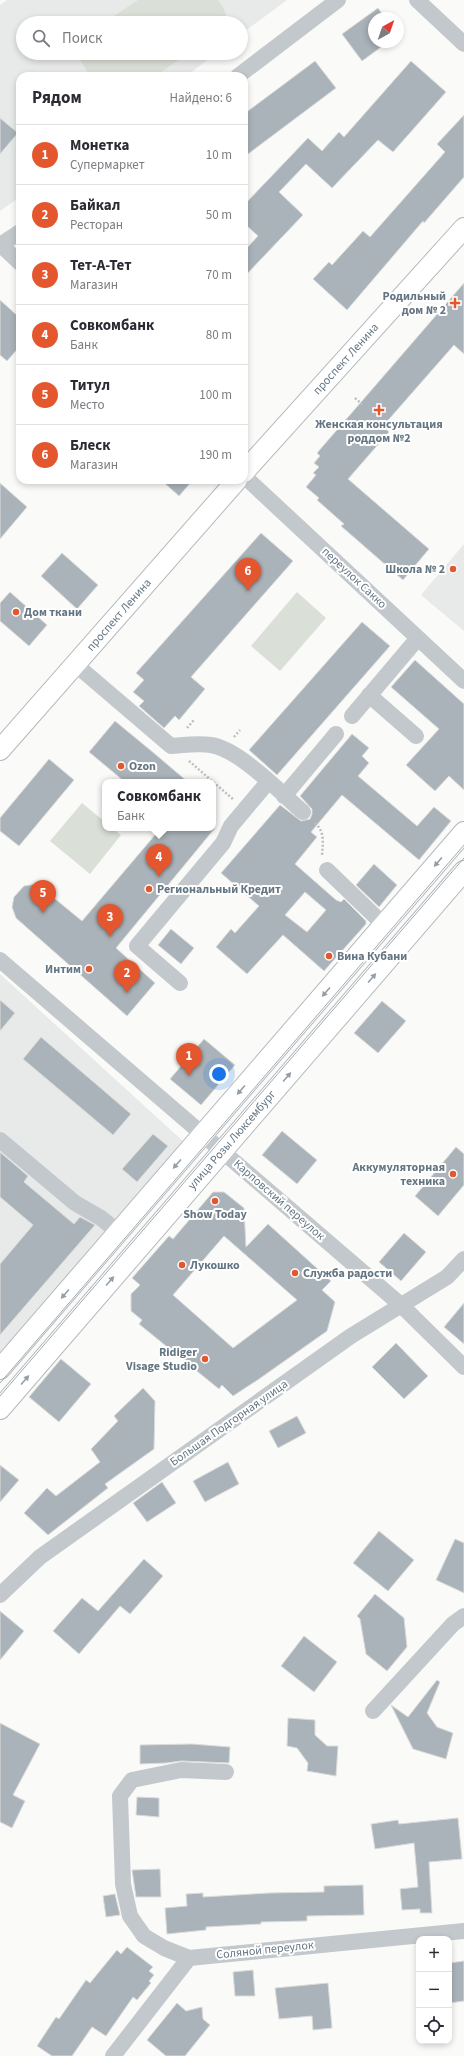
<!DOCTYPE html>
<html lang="ru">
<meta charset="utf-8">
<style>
body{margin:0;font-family:"Source Sans 3",sans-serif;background:#f7f7f7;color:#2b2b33}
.controls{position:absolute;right:12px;bottom:12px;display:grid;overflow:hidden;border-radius:8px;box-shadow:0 2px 6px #0003}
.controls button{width:36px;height:36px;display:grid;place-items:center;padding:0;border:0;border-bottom:1px solid #e1e1e2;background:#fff;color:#2b2b33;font:20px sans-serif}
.compass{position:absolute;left:368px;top:12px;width:36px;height:36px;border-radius:50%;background:#fff;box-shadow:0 2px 6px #0003;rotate:40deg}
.you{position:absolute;left:219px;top:1074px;width:14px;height:14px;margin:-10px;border:3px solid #fff;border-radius:50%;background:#1a73e8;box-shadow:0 0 0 6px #1a73e833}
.badge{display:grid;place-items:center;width:26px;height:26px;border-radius:50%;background:#e4572e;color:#fff;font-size:13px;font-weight:700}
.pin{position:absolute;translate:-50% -33px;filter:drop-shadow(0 1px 2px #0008)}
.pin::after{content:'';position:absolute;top:21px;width:14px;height:12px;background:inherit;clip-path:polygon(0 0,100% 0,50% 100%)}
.popup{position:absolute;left:102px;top:779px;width:114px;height:52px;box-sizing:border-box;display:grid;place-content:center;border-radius:8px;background:#fff;filter:drop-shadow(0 1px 3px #0005);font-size:13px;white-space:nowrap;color:#7c7c81}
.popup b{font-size:15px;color:#2b2b33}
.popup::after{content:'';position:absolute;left:50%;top:100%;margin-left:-8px;border:8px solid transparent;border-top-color:#fff}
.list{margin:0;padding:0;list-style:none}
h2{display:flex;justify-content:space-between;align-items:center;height:52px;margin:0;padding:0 16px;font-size:17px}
h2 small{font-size:13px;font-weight:400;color:#7c7c81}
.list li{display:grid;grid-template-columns:26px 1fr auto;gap:12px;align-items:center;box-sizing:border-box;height:60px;padding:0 16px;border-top:1px solid #e1e1e2}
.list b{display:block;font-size:15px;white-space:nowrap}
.list p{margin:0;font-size:13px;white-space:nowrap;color:#7c7c81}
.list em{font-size:13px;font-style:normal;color:#7c7c81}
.icon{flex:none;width:22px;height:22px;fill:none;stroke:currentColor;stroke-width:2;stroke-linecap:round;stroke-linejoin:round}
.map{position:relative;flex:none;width:464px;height:2056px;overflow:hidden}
.search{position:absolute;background:#fff;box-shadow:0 2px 6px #0003;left:16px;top:16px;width:232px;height:44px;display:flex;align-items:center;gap:10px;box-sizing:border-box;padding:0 14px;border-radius:22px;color:#7c7c81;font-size:15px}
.panel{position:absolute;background:#fff;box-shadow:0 2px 6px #0003;left:16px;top:72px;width:232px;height:412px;border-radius:12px}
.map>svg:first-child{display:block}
</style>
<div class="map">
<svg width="464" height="2056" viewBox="0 0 464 2056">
<rect width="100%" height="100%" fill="#fafaf8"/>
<path fill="#e8e9e9" d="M7,0H287L241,34V23H23V53H217L186,76H20V197L0,211V5Z
M464,544V631L421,595Z
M0,974L185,1143L0,1357Z"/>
<path fill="#dadfd7" d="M138,0H218C223,7 228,14 226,23H104Z
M76,53H189L155,76H90Z
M297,592L326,618L280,671L251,646Z
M82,803L105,822V828H112L121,835L90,874L50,841Z"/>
<path fill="#aab3b9" stroke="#dcdcda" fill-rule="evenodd" d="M378,8L385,18H374V42H388L362,61L342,34Z
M315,61L336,88L244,157V114Z
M411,61L446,92L393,152L378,140L332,188L306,164L279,192L303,215L244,277V251L258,236L244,223V205L308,138L322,151L339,132L344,137Z
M464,115V177L424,223L423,221L347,310L313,279L329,262L332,265L363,231L370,237L445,152L437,144Z
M0,118L18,133L0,154Z
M464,283V354L454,345L383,426L389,432L348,479L429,549L403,580L341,526L344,524L317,500L319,498L306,487L316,475L313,473L319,467L314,463L320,456L317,453Z
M0,300L20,318V346L7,361L0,355Z
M161,480H193L179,496Z
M0,483L27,507L0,539Z
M261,533L293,561L191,677L205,689L179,720L175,716L164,728L139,706L144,701L133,692L144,680L136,673Z
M62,553L98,585L77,609L41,576Z
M10,592L47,625L29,646L0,621V603Z
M362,622L390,646L277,775L249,750Z
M415,660L464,704V790L449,776L435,791L406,765L439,729L391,687Z
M115,721L155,754L188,782H125L89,752Z
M352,734L369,748L362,756L369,763L358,776L417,826L434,807L451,821L419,860L342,795L311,832L317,837L295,864L336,900L341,902L344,899L366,921V924L324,971L283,935L247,974L216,947L231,929L235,933L259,906L221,873L280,805L301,821L310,819L312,814V809L300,796ZM305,892L326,910L307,932L285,915Z
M49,759L74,780L19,846L0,831V818Z
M161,828H215L116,948L155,983L127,1016L16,918L12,907L14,897L24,886L37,884L82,921Z
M374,864L397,885L379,907L356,885Z
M171,929L194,948L181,964L158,945Z
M0,1000L15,1013L0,1031Z
M382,1001L406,1021L378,1053L354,1033Z
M41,1037L131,1114L113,1135L23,1059Z
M204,1039L235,1065L201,1105L170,1079Z
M282,1131L317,1160L297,1184L262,1155Z
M153,1134L168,1146L137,1182L122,1169Z
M456,1147L464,1154V1185L438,1216L415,1196Z
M0,1152L28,1176L24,1182L74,1224L80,1217L95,1225L0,1335V1264L33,1225L0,1197Z
M213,1192H224L244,1208L246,1247L268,1224L331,1281L322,1290L335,1302L327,1331L259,1379L233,1396L222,1385L219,1389L139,1324L142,1320L131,1311V1294L140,1285L132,1278L169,1236L173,1239ZM224,1236L297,1300L233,1348L173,1295Z
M404,1233L426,1252L401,1281L379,1262Z
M464,1303V1344L444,1327Z
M396,1343L428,1376L404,1399L372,1367Z
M61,1359L91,1384L59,1422L29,1397Z
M143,1388L155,1401L154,1449L105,1484L108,1488L48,1535L24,1513L47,1488L56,1496L100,1462L91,1449L118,1421L114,1416Z
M297,1416L306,1433L278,1448L269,1431Z
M228,1462L239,1484L205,1502L193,1481Z
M0,1465L19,1480L0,1502Z
M162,1482L176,1503L147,1522L133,1503Z
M379,1531L414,1560L388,1591L353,1563Z
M455,1539L464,1543V1593L436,1580Z
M144,1559L163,1576L130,1614L120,1606L79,1654L53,1631L82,1598L98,1611Z
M375,1594L404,1618L407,1647L387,1671L366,1654L360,1619L357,1616Z
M0,1611L24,1631L0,1660Z
M304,1636L337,1662L314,1692L281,1666Z
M437,1680L440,1682L427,1713L437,1727L453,1733L446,1759L413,1749L391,1705L408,1717Z
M288,1718L315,1720V1735L327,1746H338L336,1776L307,1771L308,1763L297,1748L287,1746Z
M0,1723L40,1744L13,1795L25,1801L12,1828L0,1822Z
M192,1744L230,1747L229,1763L181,1761L166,1763L140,1764V1745Z
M137,1797L159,1798V1817L136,1815Z
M458,1818L462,1859L429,1862L432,1913H420V1909L402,1910L400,1889L418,1887L414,1843L375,1849L371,1824L398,1820L399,1824Z
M160,1869L161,1897H136L132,1870Z
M363,1885L364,1915L307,1916V1921L261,1922V1924L206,1927V1930L167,1934L165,1908L187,1906L186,1894L203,1893V1897L269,1893L324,1892V1886Z
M115,1894L120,1915L106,1917L103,1896Z
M127,1947L153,1967L149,1971L154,1975L149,1981L151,1983L137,2000L133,1997L106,2036L92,2027L72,2056H52L37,2046L56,2017L59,2019L86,1980L90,1983L117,1950L121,1954Z
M464,1961V2001L450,2003L449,1963Z
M253,1970L255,1996H235L233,1972Z
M328,1983L332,2028L313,2030L312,2016L279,2019L275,1988Z
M177,2003L186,2011L202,2007L203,2019L210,2025L185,2056H166L147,2040Z"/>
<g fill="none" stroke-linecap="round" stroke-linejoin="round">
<defs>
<path id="major" d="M244,472L464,228
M0,750L237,480
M0,1369L464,832
M0,1409L464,871"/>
</defs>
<use href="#major" stroke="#b5babe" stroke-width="22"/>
<path stroke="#bbbfc2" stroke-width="2.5" stroke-dasharray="2 2" stroke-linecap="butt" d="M355,398L363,405
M385,424L401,438
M187,728L194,720
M234,737L240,730
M189,761L234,800
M315,823C325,832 323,843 322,855"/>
<path stroke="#c3c8cc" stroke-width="16" d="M417,0L464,44
M238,76L338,0
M0,245L20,232
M1,245L20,263
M244,476L464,681
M75,664L171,746C185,745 198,743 211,745C239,749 281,793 303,812
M369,695L416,736
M352,716L418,638
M284,796L336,734
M327,870L384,925
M0,960L401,1305L464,1367
M180,983L137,946L223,843L231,826L268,782
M0,1140L75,1203L101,1218L118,1232
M0,1595L40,1557L351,1336L447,1277L464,1259
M373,1711L453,1624L464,1616
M189,1958L164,1948L144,1936L130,1916L123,1884L120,1796L132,1780L181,1770L226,1772
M113,2056L189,1958L464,1931"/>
<use href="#major" stroke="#fff" stroke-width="20"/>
<path stroke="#a2aab0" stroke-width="1" d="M0,1383L464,845
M0,1396L464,858"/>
</g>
<defs><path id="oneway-solid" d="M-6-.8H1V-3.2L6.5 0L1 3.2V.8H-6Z"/></defs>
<g fill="#939fa8">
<use href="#oneway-solid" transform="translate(438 862) rotate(131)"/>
<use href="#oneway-solid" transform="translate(372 978) rotate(-49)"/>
<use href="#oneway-solid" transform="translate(326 992) rotate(131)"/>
<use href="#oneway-solid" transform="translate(287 1077) rotate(-49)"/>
<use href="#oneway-solid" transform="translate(241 1090) rotate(131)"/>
<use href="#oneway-solid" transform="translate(177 1164) rotate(131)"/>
<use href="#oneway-solid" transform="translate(110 1281) rotate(-49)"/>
<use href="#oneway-solid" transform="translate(65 1294) rotate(131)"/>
<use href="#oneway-solid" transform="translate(25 1380) rotate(-49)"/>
</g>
<g fill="#e4572e" stroke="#fff" stroke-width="1.5">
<path d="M453 297h4v4h4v4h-4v4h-4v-4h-4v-4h4z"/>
<path d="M377 404h4v4h4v4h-4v4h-4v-4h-4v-4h4z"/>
<circle cx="453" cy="569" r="4"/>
<circle cx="16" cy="612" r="4"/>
<circle cx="121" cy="766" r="4"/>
<circle cx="149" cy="889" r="4"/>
<circle cx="329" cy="956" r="4"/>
<circle cx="89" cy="969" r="4"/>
<circle cx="453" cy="1174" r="4"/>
<circle cx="215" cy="1201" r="4"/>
<circle cx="182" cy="1265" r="4"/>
<circle cx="295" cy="1273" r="4"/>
<circle cx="205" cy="1359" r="4"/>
</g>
<g text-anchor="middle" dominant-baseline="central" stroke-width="4" stroke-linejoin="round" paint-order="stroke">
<g font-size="12" font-weight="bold" fill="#657683" stroke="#fff" text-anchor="start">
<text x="446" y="296" text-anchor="end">Родильный<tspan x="446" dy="14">дом № 2</tspan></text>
<text x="379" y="424" text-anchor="middle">Женская консультация<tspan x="379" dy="14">роддом №2</tspan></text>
<text x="445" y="569" text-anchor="end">Школа № 2</text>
<text x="24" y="612">Дом ткани</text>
<text x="129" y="766">Ozon</text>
<text x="157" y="889">Региональный Кредит</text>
<text x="337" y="956">Вина Кубани</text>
<text x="81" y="969" text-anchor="end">Интим</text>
<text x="445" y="1167" text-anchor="end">Аккумуляторная<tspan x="445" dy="14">техника</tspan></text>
<text x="215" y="1214" text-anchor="middle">Show Today</text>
<text x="190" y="1265">Лукошко</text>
<text x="303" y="1273">Служба радости</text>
<text x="197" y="1352" text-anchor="end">Ridiger<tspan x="197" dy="14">Visage Studio</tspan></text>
</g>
<g font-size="12" fill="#657683" stroke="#fff">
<text transform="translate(346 359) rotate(-48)">проспект Ленина</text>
<text transform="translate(354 578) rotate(43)">переулок Сакко</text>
<text transform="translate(119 615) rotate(-49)">проспект Ленина</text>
<text transform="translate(232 1140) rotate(-49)">улица Розы Люксембург</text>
<text transform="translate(279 1200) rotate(41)">Карповский переулок</text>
<text transform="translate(229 1423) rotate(-35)">Большая Подгорная улица</text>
<text transform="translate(265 1950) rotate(-6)">Соляной переулок</text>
</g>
</g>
</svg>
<div class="controls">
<button>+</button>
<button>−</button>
<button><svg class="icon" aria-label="locate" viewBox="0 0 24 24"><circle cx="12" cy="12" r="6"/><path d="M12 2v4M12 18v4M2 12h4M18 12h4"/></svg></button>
</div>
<svg class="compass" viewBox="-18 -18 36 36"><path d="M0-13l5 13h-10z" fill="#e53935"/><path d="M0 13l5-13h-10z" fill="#7c7c81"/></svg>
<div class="you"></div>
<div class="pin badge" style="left:189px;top:1076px">1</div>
<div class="pin badge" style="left:127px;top:993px">2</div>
<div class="pin badge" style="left:110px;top:937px">3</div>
<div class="pin badge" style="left:159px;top:877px">4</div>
<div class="popup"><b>Совкомбанк</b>Банк</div>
<div class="pin badge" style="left:43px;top:913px">5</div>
<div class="pin badge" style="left:248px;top:591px">6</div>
<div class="search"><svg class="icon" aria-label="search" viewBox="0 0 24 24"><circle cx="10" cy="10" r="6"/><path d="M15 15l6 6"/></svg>Поиск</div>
<section class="panel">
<h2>Рядом<small>Найдено: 6</small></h2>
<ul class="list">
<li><span class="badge">1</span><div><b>Монетка</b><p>Супермаркет</p></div><em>10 m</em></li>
<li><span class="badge">2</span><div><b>Байкал</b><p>Ресторан</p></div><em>50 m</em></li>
<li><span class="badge">3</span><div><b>Тет-А-Тет</b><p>Магазин</p></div><em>70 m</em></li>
<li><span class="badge">4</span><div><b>Совкомбанк</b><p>Банк</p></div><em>80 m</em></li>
<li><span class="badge">5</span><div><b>Титул</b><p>Место</p></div><em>100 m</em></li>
<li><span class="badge">6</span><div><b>Блеск</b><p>Магазин</p></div><em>190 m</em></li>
</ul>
</section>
</div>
